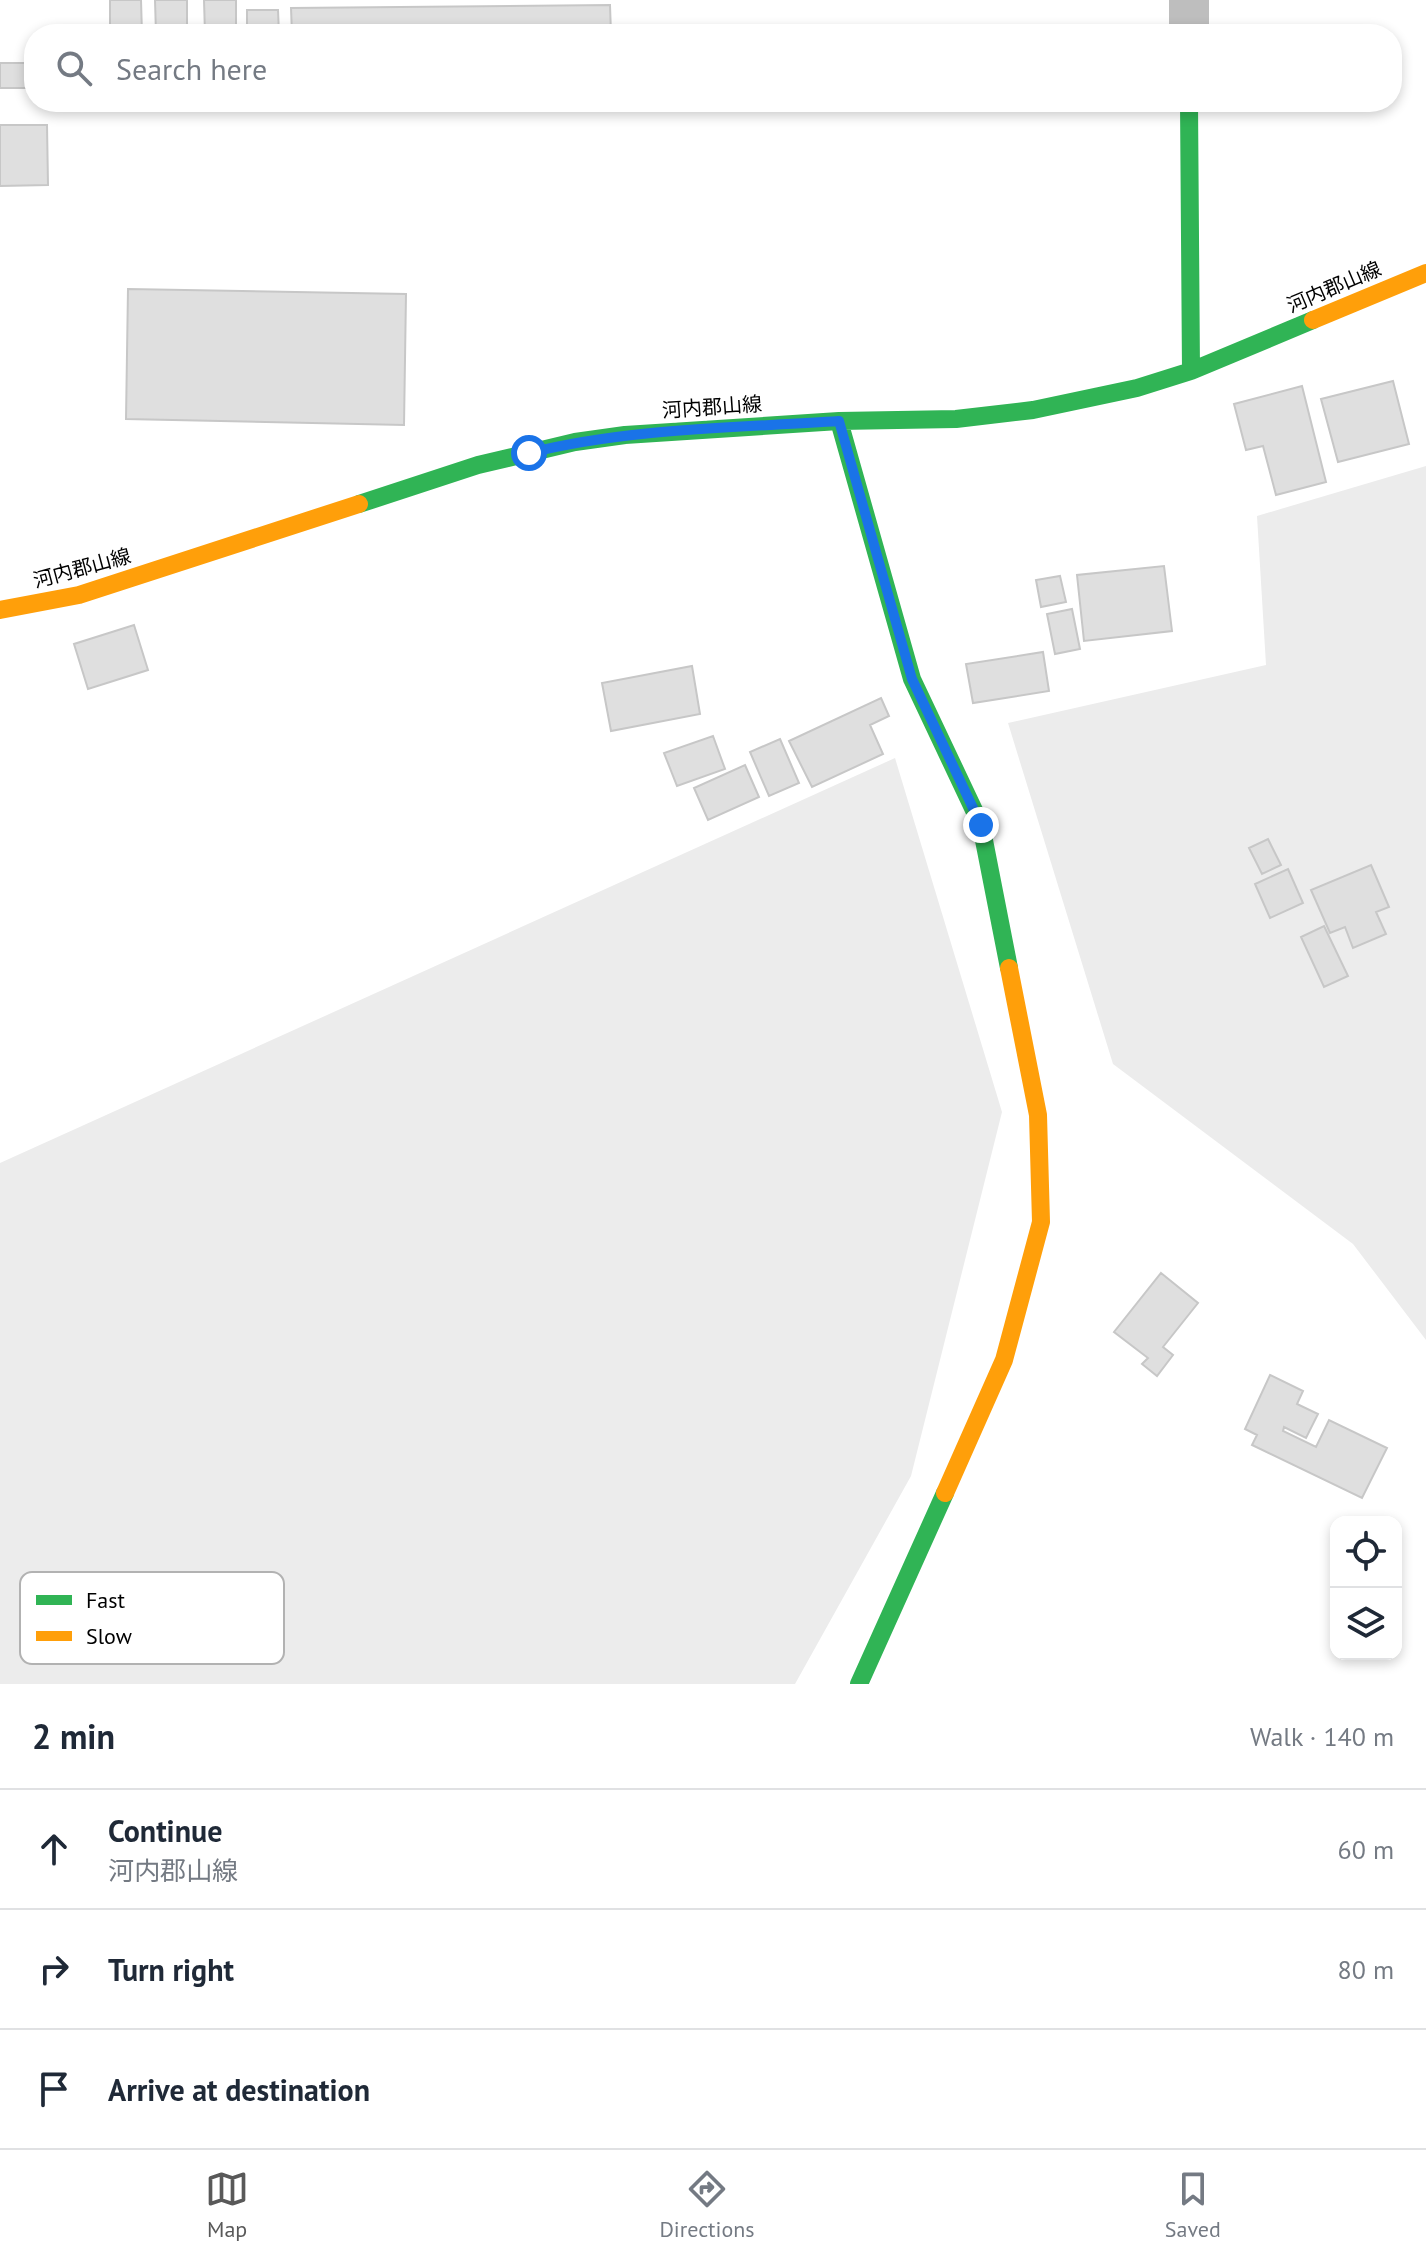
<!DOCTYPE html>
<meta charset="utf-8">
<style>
body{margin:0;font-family:"PT Sans","Noto Sans JP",sans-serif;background:#f2f2f3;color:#1f2937}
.controls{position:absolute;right:24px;bottom:24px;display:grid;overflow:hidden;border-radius:16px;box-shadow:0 4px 12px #0003}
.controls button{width:72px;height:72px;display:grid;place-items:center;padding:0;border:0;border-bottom:2px solid #e0e1e3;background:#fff;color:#1f2937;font:40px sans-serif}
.stop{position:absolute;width:24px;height:24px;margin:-18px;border:6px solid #1a73e8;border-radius:50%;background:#fff}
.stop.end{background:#1a73e8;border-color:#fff;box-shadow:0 2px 8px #0008}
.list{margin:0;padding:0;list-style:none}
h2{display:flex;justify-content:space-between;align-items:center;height:104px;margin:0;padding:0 32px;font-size:34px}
h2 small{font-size:26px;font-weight:400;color:#747a83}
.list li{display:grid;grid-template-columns:52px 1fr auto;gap:24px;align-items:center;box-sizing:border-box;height:120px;padding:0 32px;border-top:2px solid #e0e1e3}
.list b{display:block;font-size:30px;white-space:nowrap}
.list p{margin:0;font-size:26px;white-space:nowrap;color:#747a83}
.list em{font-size:26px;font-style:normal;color:#747a83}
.icon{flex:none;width:44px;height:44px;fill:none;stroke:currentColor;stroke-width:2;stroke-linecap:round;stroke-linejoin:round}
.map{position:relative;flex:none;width:1426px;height:1684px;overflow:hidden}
.search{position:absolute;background:#fff;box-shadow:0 4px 12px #0003;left:24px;right:24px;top:24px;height:88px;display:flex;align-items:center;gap:20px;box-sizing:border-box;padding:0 28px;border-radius:32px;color:#747a83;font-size:30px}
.sheet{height:464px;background:#fff}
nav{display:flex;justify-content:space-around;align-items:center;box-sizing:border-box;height:112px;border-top:2px solid #e0e1e3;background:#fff;font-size:22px;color:#747a83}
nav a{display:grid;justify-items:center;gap:4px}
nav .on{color:#595959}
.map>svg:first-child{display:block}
</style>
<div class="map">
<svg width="1426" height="1684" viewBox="0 0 1426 1684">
<rect width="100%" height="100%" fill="#fff"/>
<path fill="#ececec" d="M1426,466V1340L1353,1244L1113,1064L1008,723L1266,665L1257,516Z
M895,758L1002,1112L911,1476L795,1684H0V1163Z"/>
<path fill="#dfdfdf" stroke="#c7c7c7" stroke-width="2" d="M110,0H141L142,34H110Z
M155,0H187V34H156Z
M204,0H236V34H205Z
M610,5L611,34H292L291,8Z
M247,10H278L279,34H247Z
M0,63H34V88H0Z
M0,125H47L48,185L0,186Z
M128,289L406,294L404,425L126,419Z
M1393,381L1409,444L1338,462L1321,399Z
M1302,386L1326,482L1276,495L1263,446L1246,450L1234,404Z
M1164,566L1172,631L1084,641L1077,575Z
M1060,576L1066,602L1041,607L1036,580Z
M1072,609L1080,649L1055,654L1047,614Z
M134,625L148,670L88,689L74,644Z
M1043,652L1049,691L973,703L966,664Z
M692,666L700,714L611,731L602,683Z
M881,698L889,716L870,725L883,754L812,787L789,741Z
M713,736L725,769L677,786L664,753Z
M780,739L799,783L769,796L750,752Z
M745,765L759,797L708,820L694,788Z
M1268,839L1281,865L1262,874L1249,848Z
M1371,865L1389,907L1376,912L1386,934L1353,948L1345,927L1330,933L1311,890Z
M1288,869L1303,903L1270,918L1255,884Z
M1324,926L1348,976L1324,987L1301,937Z
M1161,1273L1198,1303L1163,1347L1173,1355L1157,1376L1142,1364L1148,1358L1114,1332Z
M1270,1375L1303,1391L1297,1404L1318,1414L1306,1438L1284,1427L1283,1431L1316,1447L1329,1420L1387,1448L1362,1498L1252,1445L1257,1435L1245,1429Z"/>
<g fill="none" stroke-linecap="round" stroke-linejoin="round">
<path stroke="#bebebe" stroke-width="40" d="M1189,0V34"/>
<path stroke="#30b455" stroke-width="18" d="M1189,102L1191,371
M839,421L912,679L981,825L1009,968
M359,504L478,465L575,442L625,435L839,421L956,419L1033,410L1137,388L1191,371L1313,320
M859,1684L945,1493"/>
<path stroke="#ff9f0a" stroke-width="18" d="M1313,320L1426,273
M0,610L79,595L359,504
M945,1493L1004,1360L1041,1222L1038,1115L1009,968"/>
</g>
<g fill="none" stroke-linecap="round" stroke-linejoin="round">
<path stroke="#1a73e8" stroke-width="10" d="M529,453C630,428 735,428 839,421L912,679L981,825"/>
</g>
<g text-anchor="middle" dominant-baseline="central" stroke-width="8" stroke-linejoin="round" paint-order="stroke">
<g font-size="20" fill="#000" stroke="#fff">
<text transform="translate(1334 287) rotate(-23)">河内郡山線</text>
<text transform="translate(712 407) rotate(-4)">河内郡山線</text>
<text transform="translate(82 568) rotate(-15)">河内郡山線</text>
</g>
</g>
<rect x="20" y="1572" width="264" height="92" rx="12" fill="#fff" stroke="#b2b2b2" stroke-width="2"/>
<rect x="36" y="1595" width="36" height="10" fill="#30b455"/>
<rect x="36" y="1631" width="36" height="10" fill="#ff9f0a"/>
<g font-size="22" fill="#000">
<text x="86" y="1608">Fast</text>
<text x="86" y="1644">Slow</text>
</g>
</svg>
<div class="controls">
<button><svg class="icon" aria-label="locate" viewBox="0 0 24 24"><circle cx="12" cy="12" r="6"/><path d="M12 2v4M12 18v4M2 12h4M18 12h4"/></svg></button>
<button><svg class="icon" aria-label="layers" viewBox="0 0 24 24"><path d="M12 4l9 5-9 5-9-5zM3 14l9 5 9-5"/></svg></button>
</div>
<div class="stop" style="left:529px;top:453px"></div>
<div class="stop end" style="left:981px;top:825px"></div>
<div class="search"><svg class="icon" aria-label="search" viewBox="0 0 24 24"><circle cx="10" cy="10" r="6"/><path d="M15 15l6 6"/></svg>Search here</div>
</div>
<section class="sheet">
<h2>2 min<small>Walk · 140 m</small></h2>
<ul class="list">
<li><svg class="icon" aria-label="ahead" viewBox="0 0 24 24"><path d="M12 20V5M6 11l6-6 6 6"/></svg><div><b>Continue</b><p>河内郡山線</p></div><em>60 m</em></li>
<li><svg class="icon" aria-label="right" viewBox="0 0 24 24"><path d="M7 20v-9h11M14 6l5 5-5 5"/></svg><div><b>Turn right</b></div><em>80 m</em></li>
<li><svg class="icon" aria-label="arrive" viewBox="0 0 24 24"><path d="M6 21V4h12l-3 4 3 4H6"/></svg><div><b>Arrive at destination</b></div></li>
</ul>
</section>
<nav>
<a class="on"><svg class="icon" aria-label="map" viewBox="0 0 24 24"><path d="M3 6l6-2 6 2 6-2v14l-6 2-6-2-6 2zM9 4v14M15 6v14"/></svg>Map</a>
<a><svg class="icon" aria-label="directions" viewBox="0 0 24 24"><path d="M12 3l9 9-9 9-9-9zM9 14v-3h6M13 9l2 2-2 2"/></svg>Directions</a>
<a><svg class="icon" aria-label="saved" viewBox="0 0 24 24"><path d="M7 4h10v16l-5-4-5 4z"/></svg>Saved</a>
</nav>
